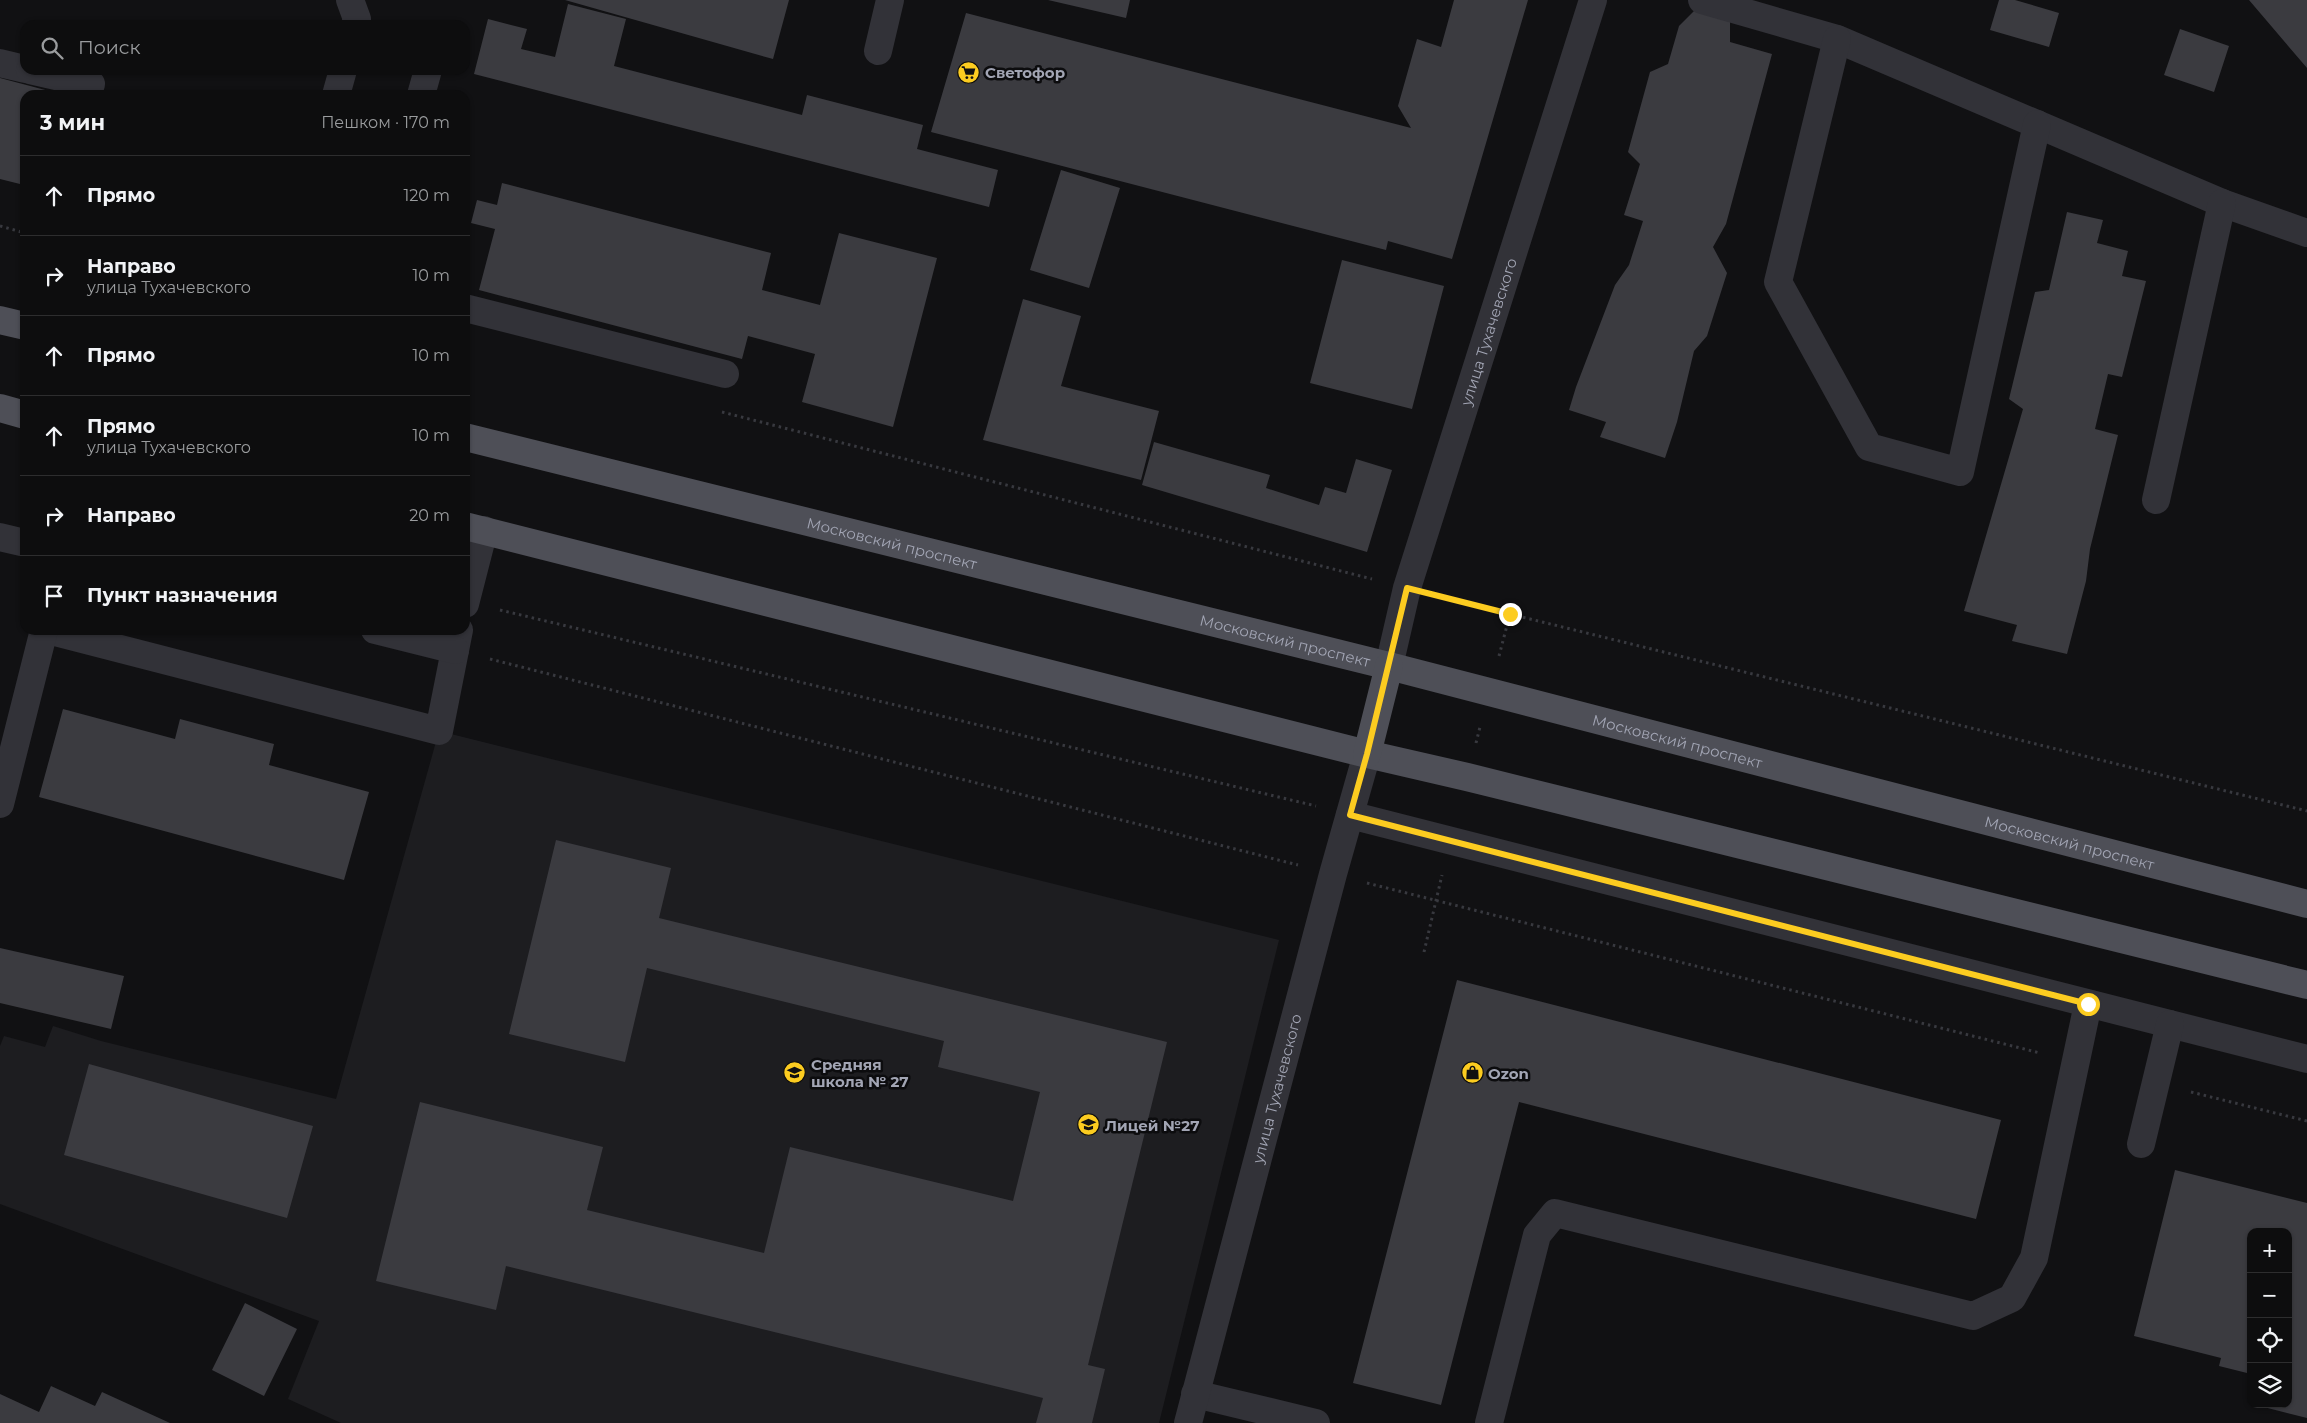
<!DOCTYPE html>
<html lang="ru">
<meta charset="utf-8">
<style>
body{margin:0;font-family:Montserrat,sans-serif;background:#161617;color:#f1f3f6}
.controls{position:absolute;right:15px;bottom:15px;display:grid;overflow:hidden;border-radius:10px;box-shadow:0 1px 4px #0004}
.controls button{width:45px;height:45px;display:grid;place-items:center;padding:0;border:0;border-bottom:1px solid #2d2d2e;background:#0d0d0e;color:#f1f3f6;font:25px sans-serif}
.stop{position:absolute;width:15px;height:15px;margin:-11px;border:4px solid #fccc20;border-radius:50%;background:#fff}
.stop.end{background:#fccc20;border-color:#fff;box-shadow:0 1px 5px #0008}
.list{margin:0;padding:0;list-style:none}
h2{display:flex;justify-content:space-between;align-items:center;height:65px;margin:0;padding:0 20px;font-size:21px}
h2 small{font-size:16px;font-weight:400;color:#9a9c9e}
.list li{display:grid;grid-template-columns:32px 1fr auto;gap:15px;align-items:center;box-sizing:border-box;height:80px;padding:0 20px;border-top:1px solid #2d2d2e}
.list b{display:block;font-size:19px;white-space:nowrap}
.list p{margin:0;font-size:16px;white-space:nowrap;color:#9a9c9e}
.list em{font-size:16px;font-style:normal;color:#9a9c9e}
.icon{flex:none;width:28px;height:28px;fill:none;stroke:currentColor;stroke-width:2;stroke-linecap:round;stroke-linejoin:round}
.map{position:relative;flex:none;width:2307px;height:1423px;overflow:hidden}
.search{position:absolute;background:#0d0d0e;box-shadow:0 1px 4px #0004;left:20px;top:20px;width:450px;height:55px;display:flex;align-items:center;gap:12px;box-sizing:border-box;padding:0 18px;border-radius:15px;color:#9a9c9e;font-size:19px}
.panel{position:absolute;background:#0d0d0e;box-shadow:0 1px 4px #0004;left:20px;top:90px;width:450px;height:545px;border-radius:15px}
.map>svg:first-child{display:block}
</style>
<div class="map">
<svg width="2307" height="1423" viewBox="0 0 2307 1423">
<rect width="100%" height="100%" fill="#111113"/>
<path fill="#1d1d20" d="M439,731L1279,940L1159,1423H341L288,1399L319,1321L0,1204V1046L4,1036L45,1047L53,1026L101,1041L336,1099Z"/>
<path fill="#3b3b40" d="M565,0H789L773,59Z
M1048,0H1130L1126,18Z
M1454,0H1528L1452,259L1388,241L1386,250L931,132L966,13L1411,128L1398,106L1417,39L1441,47Z
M1999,0H2015L2059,13L2049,47L1990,30Z
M2249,0H2307V68Z
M568,4L626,19L614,66L802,115L807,95L923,125L917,149L998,170L989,207L474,74L488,19L527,29L521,49L555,57Z
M1696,9L1730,22V42L1772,54L1726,224L1713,247L1727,273L1707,336L1694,351L1677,422L1665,458L1600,437L1606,422L1569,410L1576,387L1615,285L1629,265L1643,221L1624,215L1640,164L1628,152L1650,72L1668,64L1679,26Z
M2180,29L2229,46L2214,92L2164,75Z
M0,78L49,91L48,95H25L24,185L0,179Z
M1061,170L1120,188L1089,288L1030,270Z
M502,183L771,253L762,290L820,305L839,233L937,258L893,427L802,402L815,354L748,336L742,359L479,290L495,229L471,223L477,200L497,205Z
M2067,212L2103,220L2097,243L2128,251L2122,276L2146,281L2122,377L2108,374L2095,429L2118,435L2090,549L2086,581L2067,654L2012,641L2017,625L1964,611L2023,409L2009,399L2035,292L2049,290Z
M1342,260L1444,286L1412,409L1310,383Z
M1023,299L1081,316L1061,386L1159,411L1141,480L983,440Z
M1154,442L1270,475L1266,488L1319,505L1325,487L1346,493L1356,459L1392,470L1367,552L1142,485Z
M63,709L175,739L180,719L274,744L269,765L369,792L344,880L39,797Z
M556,840L671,868L659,918L1167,1042L1088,1365L1105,1369L1092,1423H1036L1043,1398L506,1266L496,1310L376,1281L420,1102L603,1147L587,1210L764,1253L790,1147L1013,1201L1040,1092L938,1067L944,1041L647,968L625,1062L509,1034Z
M0,948L124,976L111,1029L0,1003Z
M1457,980L2001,1120L1976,1219L1519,1102L1441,1405L1353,1383Z
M89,1064L313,1126L287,1218L64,1155Z
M2175,1170L2307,1203V1418L2256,1405L2288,1404V1232H2251V1374L2219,1366L2221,1358L2134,1336Z
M245,1303L297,1329L264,1396L212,1370Z
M51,1386L95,1406L102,1392L170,1423H0V1394L39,1412Z"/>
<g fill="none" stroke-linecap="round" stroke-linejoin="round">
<path stroke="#38393f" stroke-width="3" stroke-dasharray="2.5 4" stroke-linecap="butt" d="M0,226L25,233
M722,412L1372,579
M1441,597L2307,811
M500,610L1316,806
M1499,656L1510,614
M490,659L1298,865
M1476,743L1480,727
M1367,883L2040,1053
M1424,952L1442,875
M2191,1092L2307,1121"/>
<g stroke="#323238" stroke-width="28">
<path d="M350,0L357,19L355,25"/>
<path d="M1702,0L1837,39L2222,203L2307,233"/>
<path d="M1837,39L1778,282L1869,447L1960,472L2037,124"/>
<path d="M878,51L890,0"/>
<path d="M0,63L25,69"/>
<path d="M30,70L91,84"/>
<path d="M336,95L343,70"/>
<path d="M421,95L428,70"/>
<path d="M465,308L725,374"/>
<path d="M2156,500L2222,203"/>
<path d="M0,537L25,543"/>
<path d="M465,604L484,530"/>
<path d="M47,630L439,731L459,630"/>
<path d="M375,630L455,650"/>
<path id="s1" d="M1389,666L1407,588L1593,0"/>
<path d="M0,804L44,630"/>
<path d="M1350,815L2307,1059"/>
<path d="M2141,1144L2170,1024"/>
<path d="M1195,1394L1316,1423"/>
<path id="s2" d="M1188,1423L1333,874L1367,754"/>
<path d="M1489,1423L1537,1235L1555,1213L1973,1316L2012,1298L2034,1258L2088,1004"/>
</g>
<g stroke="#4e4f57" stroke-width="28">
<path d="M0,320L25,326"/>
<path d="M0,408L25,415"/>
<path id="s3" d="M465,437L1389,666L2307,904"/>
<path d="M465,526L1367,754L1467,777L2307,985"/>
<path d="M1367,754L1389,666"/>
</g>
</g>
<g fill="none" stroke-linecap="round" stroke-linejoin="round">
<path stroke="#fccc20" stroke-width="6" d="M1510,614L1407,588L1367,754L1350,815L2088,1004"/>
</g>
<defs>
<symbol id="supermarket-disc" viewBox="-11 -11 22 22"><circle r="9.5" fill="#fccc20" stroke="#0c0c0e"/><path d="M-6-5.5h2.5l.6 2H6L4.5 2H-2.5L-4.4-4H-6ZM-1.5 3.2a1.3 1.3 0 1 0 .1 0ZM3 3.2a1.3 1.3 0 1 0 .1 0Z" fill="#111"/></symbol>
<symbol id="school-disc" viewBox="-11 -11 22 22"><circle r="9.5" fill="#fccc20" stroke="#0c0c0e"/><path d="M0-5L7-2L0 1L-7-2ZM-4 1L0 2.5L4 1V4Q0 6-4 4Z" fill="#111"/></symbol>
<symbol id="shop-disc" viewBox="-11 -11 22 22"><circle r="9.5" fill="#fccc20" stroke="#0c0c0e"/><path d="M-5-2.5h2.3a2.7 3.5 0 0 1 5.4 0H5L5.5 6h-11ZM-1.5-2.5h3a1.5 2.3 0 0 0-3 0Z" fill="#111"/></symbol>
</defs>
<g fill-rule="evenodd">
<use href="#supermarket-disc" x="956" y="60" width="25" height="25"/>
<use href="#school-disc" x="782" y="1060" width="25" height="25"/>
<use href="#shop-disc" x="1460" y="1060" width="25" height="25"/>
<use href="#school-disc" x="1076" y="1112" width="25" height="25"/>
</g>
<g text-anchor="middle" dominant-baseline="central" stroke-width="5" stroke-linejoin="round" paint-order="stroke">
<g font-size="15" font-weight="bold" fill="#a2a5b4" stroke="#0c0c0e" text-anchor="start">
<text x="985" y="72">Светофор</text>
<text x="811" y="1064">Средняя<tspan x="811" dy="17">школа № 27</tspan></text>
<text x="1488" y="1073">Ozon</text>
<text x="1105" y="1125">Лицей №27</text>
</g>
<g font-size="15" fill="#a2a5b4" stroke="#0c0c0e">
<text stroke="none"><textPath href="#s1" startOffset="349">улица Тухачевского</textPath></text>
<text stroke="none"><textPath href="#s3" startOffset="440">Московский проспект</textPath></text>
<text stroke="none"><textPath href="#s3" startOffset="845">Московский проспект</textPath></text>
<text stroke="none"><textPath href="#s3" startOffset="1250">Московский проспект</textPath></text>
<text stroke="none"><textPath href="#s3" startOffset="1655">Московский проспект</textPath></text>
<text stroke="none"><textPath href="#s2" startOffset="346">улица Тухачевского</textPath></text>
</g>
</g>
</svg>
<div class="controls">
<button>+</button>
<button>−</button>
<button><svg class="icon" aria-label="locate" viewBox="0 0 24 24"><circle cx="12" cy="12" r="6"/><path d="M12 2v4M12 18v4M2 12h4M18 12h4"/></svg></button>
<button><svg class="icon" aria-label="layers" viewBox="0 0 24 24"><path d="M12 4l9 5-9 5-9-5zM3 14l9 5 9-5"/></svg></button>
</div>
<div class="stop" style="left:2088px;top:1004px"></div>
<div class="stop end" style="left:1510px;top:614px"></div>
<div class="search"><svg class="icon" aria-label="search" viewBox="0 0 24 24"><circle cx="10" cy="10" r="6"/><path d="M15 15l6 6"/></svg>Поиск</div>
<section class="panel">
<h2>3 мин<small>Пешком · 170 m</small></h2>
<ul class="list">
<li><svg class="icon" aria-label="ahead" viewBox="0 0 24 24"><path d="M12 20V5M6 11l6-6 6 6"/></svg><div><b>Прямо</b></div><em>120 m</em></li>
<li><svg class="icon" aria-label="right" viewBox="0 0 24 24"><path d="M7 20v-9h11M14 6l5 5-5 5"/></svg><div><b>Направо</b><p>улица Тухачевского</p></div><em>10 m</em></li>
<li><svg class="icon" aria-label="ahead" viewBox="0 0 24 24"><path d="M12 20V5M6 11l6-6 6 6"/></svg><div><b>Прямо</b></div><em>10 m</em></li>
<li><svg class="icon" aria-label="ahead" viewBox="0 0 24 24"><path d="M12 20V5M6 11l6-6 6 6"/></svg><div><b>Прямо</b><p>улица Тухачевского</p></div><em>10 m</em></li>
<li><svg class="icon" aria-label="right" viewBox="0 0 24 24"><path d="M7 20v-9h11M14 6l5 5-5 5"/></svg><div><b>Направо</b></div><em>20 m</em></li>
<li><svg class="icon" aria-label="arrive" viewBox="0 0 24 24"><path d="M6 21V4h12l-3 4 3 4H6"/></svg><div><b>Пункт назначения</b></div></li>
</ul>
</section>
</div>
